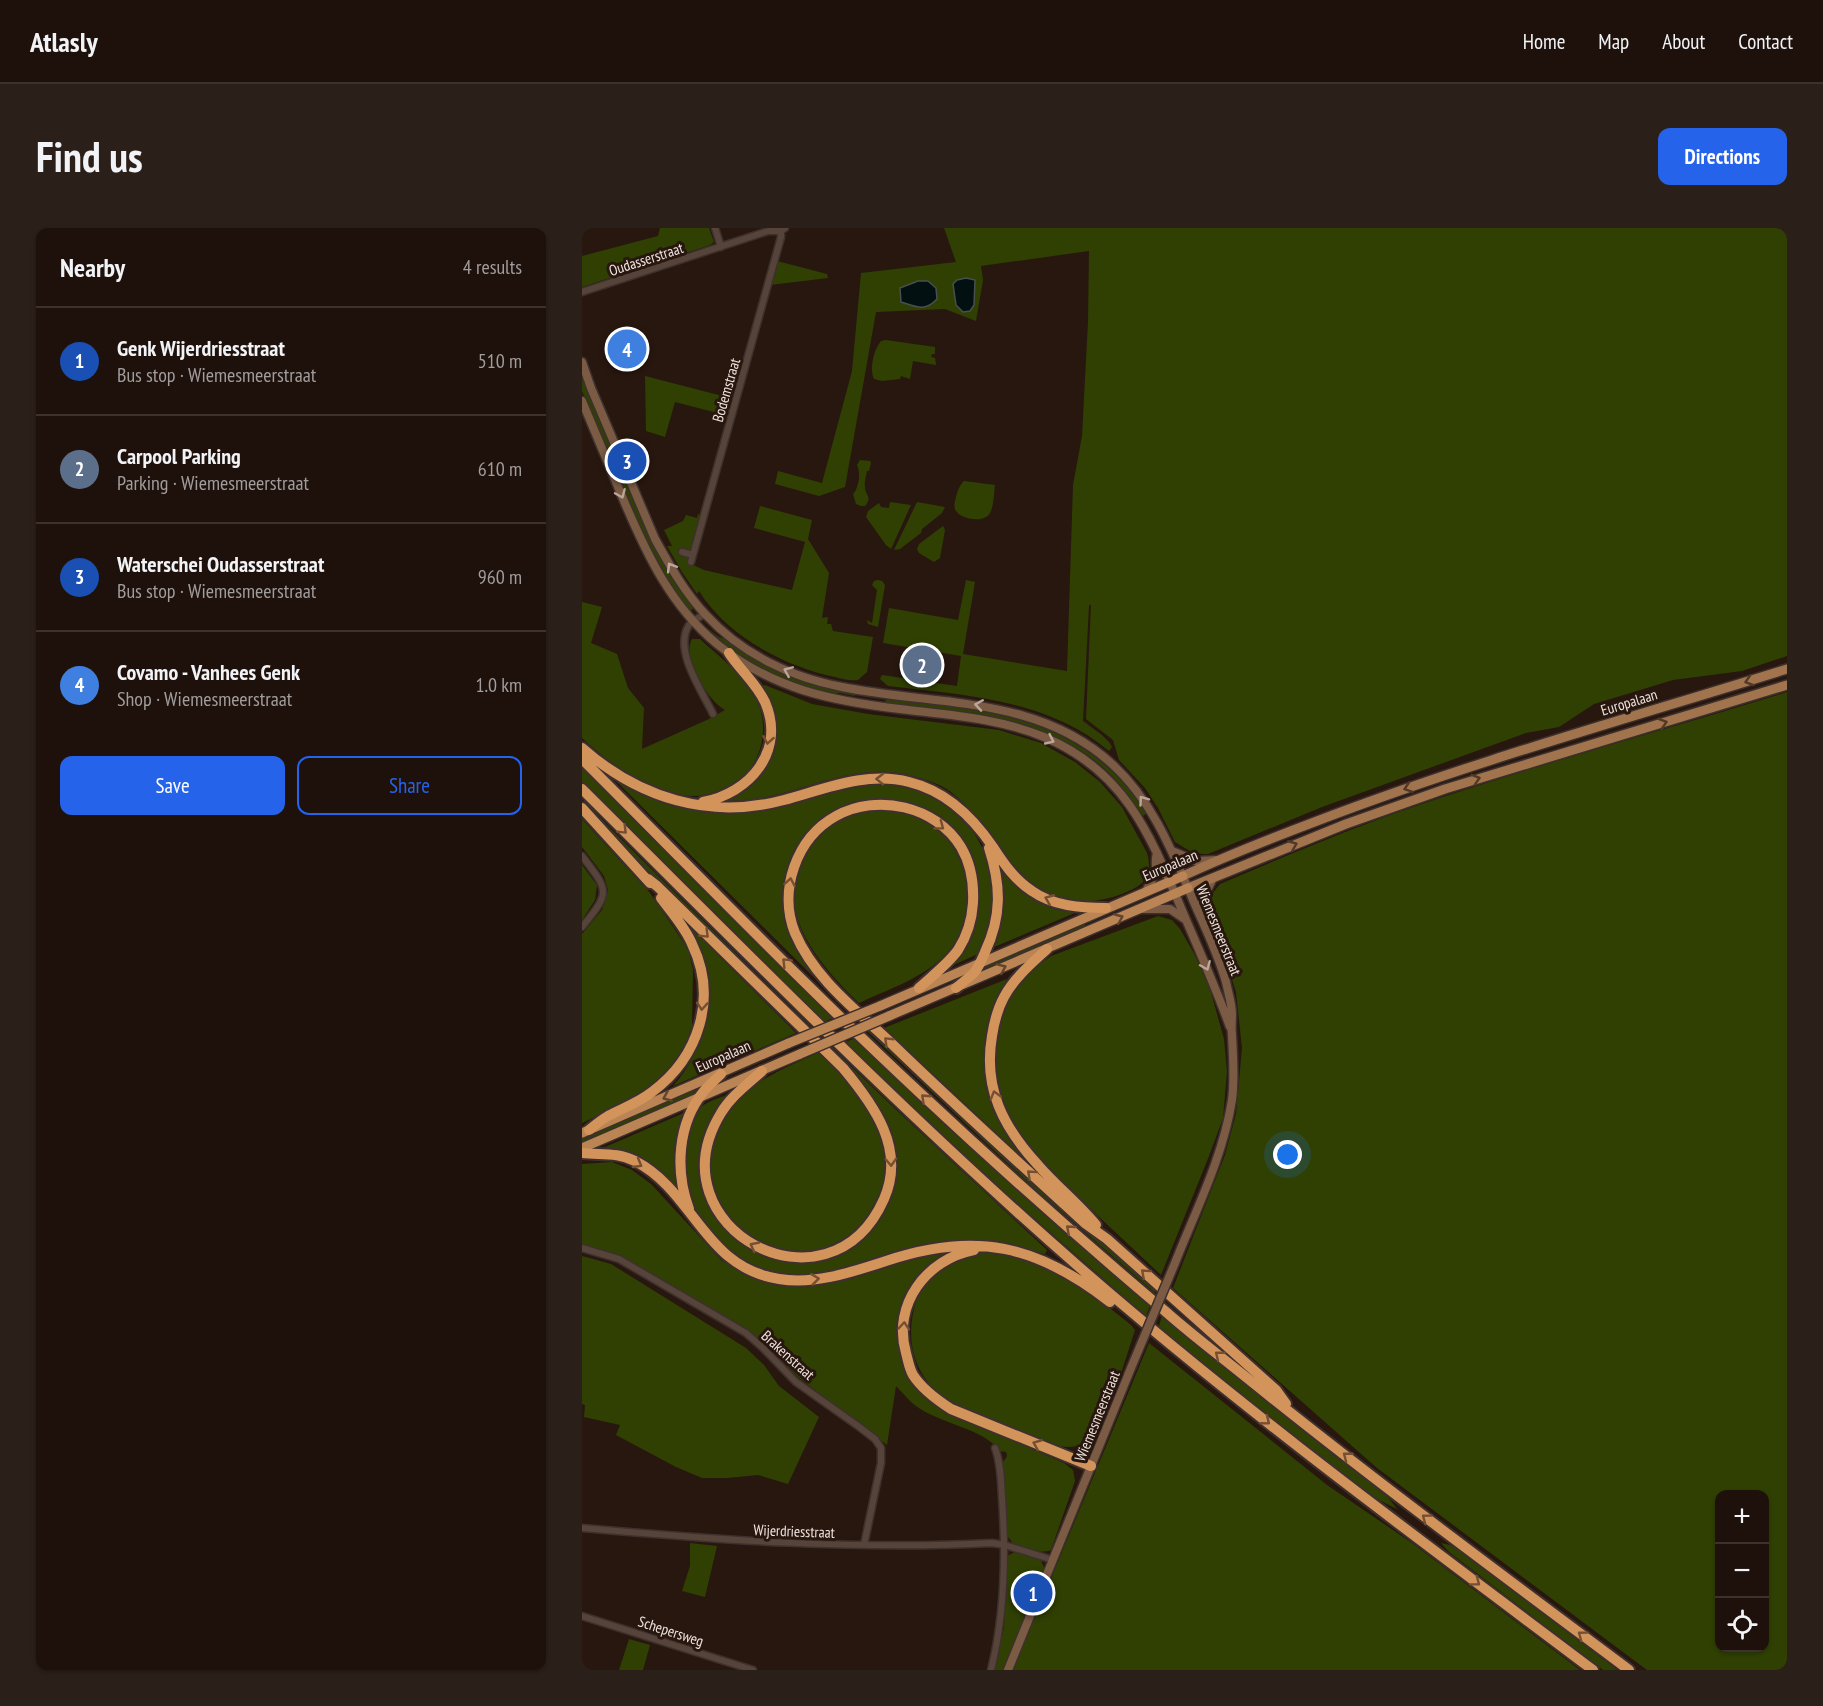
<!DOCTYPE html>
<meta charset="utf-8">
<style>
body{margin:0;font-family:"PT Sans Narrow",sans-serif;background:#2b1f19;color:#f1f3f6}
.controls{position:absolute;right:18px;bottom:18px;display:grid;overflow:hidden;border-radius:12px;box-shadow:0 2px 4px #0004}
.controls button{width:54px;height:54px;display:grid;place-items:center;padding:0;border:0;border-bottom:2px solid #3c312c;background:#1e110b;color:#f1f3f6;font:30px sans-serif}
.you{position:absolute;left:706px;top:927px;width:21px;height:21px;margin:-15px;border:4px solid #fff;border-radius:50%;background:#1a73e8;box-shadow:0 0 0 9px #1a73e833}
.badge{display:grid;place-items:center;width:39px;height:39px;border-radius:50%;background:#2563eb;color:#fff;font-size:20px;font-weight:700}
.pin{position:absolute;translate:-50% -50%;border:3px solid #fff;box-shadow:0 2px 6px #0006}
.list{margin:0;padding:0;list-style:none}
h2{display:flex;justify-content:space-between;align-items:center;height:78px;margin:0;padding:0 24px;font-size:26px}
h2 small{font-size:20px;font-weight:400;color:#a19d9d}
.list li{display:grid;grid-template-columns:39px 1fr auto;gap:18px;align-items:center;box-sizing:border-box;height:108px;padding:0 24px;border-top:2px solid #3c312c}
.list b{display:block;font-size:22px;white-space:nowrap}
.list p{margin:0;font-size:20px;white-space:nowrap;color:#a19d9d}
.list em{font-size:20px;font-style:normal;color:#a19d9d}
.actions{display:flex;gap:12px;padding:18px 24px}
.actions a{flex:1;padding:14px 0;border:2px solid #2563eb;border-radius:12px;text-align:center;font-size:21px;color:#2563eb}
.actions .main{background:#2563eb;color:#fff}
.icon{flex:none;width:33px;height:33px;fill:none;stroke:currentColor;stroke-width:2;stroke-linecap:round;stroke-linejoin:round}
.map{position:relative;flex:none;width:1205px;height:1442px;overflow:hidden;border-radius:12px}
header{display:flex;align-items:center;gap:36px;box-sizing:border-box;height:84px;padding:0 30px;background:#1e110b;border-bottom:2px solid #3c312c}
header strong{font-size:28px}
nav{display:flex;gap:33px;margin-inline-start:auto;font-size:21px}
.intro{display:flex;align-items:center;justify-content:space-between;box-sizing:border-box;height:144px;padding:0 36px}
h1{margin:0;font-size:42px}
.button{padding:15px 27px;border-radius:12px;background:#2563eb;color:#fff;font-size:21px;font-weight:700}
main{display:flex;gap:36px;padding:0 36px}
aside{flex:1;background:#1e110b;border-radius:12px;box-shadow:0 2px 4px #0004}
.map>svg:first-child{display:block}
</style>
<header>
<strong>Atlasly</strong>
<nav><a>Home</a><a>Map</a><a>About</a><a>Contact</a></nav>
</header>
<div class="intro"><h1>Find us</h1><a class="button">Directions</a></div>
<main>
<aside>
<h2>Nearby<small>4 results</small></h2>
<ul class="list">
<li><span class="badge" style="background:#1a4fb4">1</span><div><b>Genk Wijerdriesstraat</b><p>Bus stop · Wiemesmeerstraat</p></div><em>510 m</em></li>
<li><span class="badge" style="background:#5c6f8a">2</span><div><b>Carpool Parking</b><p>Parking · Wiemesmeerstraat</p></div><em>610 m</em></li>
<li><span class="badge" style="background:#1a4fb4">3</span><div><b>Waterschei Oudasserstraat</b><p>Bus stop · Wiemesmeerstraat</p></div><em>960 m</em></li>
<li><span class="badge" style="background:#3f7fe0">4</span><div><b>Covamo - Vanhees Genk</b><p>Shop · Wiemesmeerstraat</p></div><em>1.0 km</em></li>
</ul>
<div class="actions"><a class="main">Save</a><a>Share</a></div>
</aside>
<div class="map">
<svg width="1205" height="1442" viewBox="0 0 1205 1442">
<rect width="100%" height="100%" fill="#28170f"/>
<path fill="#304003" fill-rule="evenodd" d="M78,0H127L132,14L128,17L0,59V28L76,8Z
M362,0H1205V428L1160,443L1091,452L1012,476L977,499L944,505L740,579L626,626H620L608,623L593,614L576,580L563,560L537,532L531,512L504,491L509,376L507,378L501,493L520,507L527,514L530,519L527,523C465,471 383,467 306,458L298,451L300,447L375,458L379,428L301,415L307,380L376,392L384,352L393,354L381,426L485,443L491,257L500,208L506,94L507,23L399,38L401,52L394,93L363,81L294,84L263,259L237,268L193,256L196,243L240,255L270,143L279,45L374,34Z
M195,33L245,46L246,50L188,57Z
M304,112L353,119V126H350L349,129L353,130L354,137L331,133L328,151L319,148L318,151L300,153L292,151C287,141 292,121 299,113Z
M0,147L71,314L90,351L111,380L109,383L107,382C58,320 30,236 0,163Z
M63,148L152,171L147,188L93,174L83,209L64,203Z
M278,232L288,233L289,235L287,243H285C284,248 282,254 283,259C283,267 291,269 283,278H279L274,276L271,266C277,260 279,244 275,237Z
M382,253L413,257C412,265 412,277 408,285C403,295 380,292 374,283C371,279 373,274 374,269C376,262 377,258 382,253Z
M308,274L329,277L309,321L304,317L284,289L286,283L297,275L299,279L307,280Z
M335,274L363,279L360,285L340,301L339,305L318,321L312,322Z
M178,278L230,292L226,311L247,345L240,390L246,389L245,396H249L251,403L291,409L285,444L276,452C268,453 260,451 253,449C202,438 145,408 117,363L115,366L100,344L85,318H90L82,302L101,293L104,287L115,290L116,286L119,288L109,322L105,328L107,331V335L122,342L210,362L223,314L172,300Z
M361,298L363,302L358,330L352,334L337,325L335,321L337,316Z
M296,352L300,353L303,357L296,399L286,396L285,392L290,395L295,362L290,357L292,353Z
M0,374L20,379L9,415L35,426L46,460L62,480L60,521L127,491L143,482C126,473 99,429 110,411H118C136,428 160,445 172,467C183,486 184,509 175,529C168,544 155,558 139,563C89,582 36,543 0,510Z
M124,399L137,409L146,412L185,438L208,448L272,465L273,468L258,465L249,466L204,453L169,435L150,422Z
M183,457L230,476L286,486L417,502L459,515L493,534L518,554L540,579L565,625C570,644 566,654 549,662C528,672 505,676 483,672C469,669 456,664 445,655C436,647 429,637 422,627C406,605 391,581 369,564C357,555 342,551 327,547C277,535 232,559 184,569C171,572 157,572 143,573L158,565L186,529L181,462V458Z
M1205,464V1442H1065L795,1240L591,1060L643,927L654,886L660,820L654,764L627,679L630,666L638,656C704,628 769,600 837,577C958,536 1082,502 1205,464ZM1138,1266H1182V1420H1138Z
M305,471C412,483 500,488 565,585L561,588C550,573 540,558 527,545C469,488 381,485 304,476L303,473Z
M0,538L251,790L242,794L0,554Z
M27,546C59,564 90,581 128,583C148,584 168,584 187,581C211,577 233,565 257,560C310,548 367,559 395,610C409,635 418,664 411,693C408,703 403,713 399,722L396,726L367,739C378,724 390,710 394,692C400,668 395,652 385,631C382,623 379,613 374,606C353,572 292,563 259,580C243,588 233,601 223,614C200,642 198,675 209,708C212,716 221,723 226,730C241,747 255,764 270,782L266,783Z
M298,582C304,582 311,582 317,583C331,586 350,596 361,607C391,637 395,694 365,725C342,750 307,761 277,775C232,732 181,670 234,611C238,607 242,601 246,597C252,593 272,584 280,583C285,581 292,582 298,582Z
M18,590L228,799L224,801L93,672L18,592Z
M0,591L68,665L106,721L111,742L110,799L98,830L72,858L49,872L0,895V706L20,682L26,662L22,648L0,619Z
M0,637L15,657L13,672L0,692Z
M419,639C444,669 456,679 495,684L412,719C424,687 424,673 419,639Z
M576,688L590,692L598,701L613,727L628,761L642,811L645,843L641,890L627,928L579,1047L482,956L438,910L417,871L411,834L418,792L424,777L441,751L451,741L469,728Z
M502,694L504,700L400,744L404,736Z
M105,696L214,805L91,858C132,812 136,747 105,696Z
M425,751C420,765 412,779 408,794C391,857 415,898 456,944L302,800Z
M290,802L453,955L575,1061L573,1065L452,960L286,804Z
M274,810L405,933L568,1078L564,1088L404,948L263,814Z
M250,820L309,877L465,1022L463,1026C432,1019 400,1009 368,1013C331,1018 295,1032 258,1042C249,1044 240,1047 231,1048C191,1052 147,1034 124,1000C120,994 114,988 111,981C103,964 100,942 103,923C105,909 107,886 120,878C129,872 140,869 150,865C143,874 133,884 128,894C93,975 166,1053 248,1030C273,1023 293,1000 304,979C320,949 318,917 302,887C297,878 289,871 282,863C270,849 258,835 246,822Z
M237,824C251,840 267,854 280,871C284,876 286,882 289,887C304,916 312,947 292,976C287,984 283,993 277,999C246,1030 200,1031 165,1006C161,1003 155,1000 151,995C121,957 120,907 155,872C178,849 208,838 237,824Z
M117,860L113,867L0,915V909Z
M104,884L95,904L93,945L95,958L90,957C67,938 53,923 21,920Z
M30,934L50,942L69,956L140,1033L179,1052L221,1059L272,1050L316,1034L362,1025L365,1027L331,1056L319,1079L315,1115L326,1150L343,1169L378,1190L482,1235L491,1242L493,1253L469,1322C460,1326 441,1322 433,1317C430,1315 429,1312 426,1309L421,1234L425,1228L424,1224L418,1223C403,1201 356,1195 334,1178C327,1173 321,1165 314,1158L305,1217L216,1149L179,1113L114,1072L36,1028L0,1018V936Z
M397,1024C464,1027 500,1058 549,1097L553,1102L523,1195C511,1213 499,1222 477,1218C457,1210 437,1203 417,1195C404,1189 388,1185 375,1178C338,1158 322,1122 332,1081C340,1048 367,1034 397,1024Z
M0,1028L29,1036L164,1120L182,1137L197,1158L237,1189L206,1256L176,1247L145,1250H120L94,1239L34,1207L38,1197L2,1189L3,1177L0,1176Z
M580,1087L803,1265L815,1281L793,1270L720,1215L576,1102Z
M567,1115L745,1257L830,1315L998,1442H431Z
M108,1315L135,1318L123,1369L100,1363L108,1338Z
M859,1315L868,1317L877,1322L1035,1442H1021L867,1324Z
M435,1323L459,1332L462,1340L421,1442H412L422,1400L425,1328Z
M47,1411L68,1417L61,1442H37Z"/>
<path fill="#021011" stroke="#494f4e" stroke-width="1.5" d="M384,50L393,52L392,77L388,83L381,84L374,77L371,56L375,52Z
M336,53H346L354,60L355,71C343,84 335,79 319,74L318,60Z"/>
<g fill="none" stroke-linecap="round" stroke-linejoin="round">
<defs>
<path id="minor" d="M133,0L139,19
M0,64L186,3H199L203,0
M100,324L111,327
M109,334L199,9V3
M123,386C118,389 111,392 107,397C91,422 120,463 131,486
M0,628C27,663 29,664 0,699
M0,1020L37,1031L164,1105L180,1119L214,1154L276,1198L293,1211L299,1220V1235L282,1317
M0,1300C136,1312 273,1322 410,1315L423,1317L471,1332
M0,1388L171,1442
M409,1442C423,1386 424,1327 420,1270C419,1254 419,1236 413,1220"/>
<path id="secondary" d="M0,134L9,160L73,311C88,338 103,365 124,387C160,426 209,449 260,459C353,478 455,467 530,536C572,574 592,628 614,679C625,703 637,729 644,754C646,764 650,776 650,786C650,793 649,800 650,807C651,829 653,850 650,872C641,929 614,982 593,1035
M0,173C14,207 28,240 42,273C65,327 89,378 135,416C190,461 250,473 318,481C366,487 417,490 462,509C548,545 571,615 605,694C620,729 635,763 648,799
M590,623L614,633L635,632
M564,663C568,656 573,648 574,640C574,634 573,631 575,625
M561,681H588L604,692
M620,691V673L631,650
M426,1442L549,1140"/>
<path id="primary" d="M601,648C644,628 690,610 735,593C889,534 1048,490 1205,441
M606,660L764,596L863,561L1205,457"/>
<path id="trunk" d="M298,778L601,648
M307,788L606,660
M0,905L207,815
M0,920L218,826"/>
<path id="motorway" d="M0,520C57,570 127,592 202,572C243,561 284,543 327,554C364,563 390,588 411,619C422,636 433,652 450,663C471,678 499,680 524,680
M0,531C112,643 222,757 338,865C418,940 499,1012 583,1083C611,1108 641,1130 670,1154C793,1253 920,1347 1047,1442
M0,561C163,723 323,887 496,1038C661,1182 837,1311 1011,1442
M121,574C168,565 204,523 183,474C174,455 158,442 147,425
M0,580L68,655
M66,651L75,658L261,840C292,877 324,921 302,971C247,1095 69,1000 139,885C149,868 166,856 180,843
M465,721C450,735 432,750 422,769C416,780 412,795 410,808C401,860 421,899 456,937C474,958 496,975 514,997
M337,760C350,748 366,736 376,722C385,708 390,691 391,675C392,655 389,636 379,619C354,578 295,565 254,588C214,610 196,663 213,705C232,750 274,782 308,814C372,876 438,936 504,996L525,1011L694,1162L704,1176
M374,760C380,755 386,750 392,745C397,739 400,731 403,724C420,688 419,657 407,620
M7,902C13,897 19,892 26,888C41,880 56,875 70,864C117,829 136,770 110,716C103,699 90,685 79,670
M0,925C19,927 36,924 53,933C113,964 121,1039 197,1051C233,1057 270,1044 304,1033C393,1003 455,1017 528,1074
M107,981C93,943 95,896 122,863C127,857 133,852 139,846
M392,1022C345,1031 310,1076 324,1125C326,1132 327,1140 331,1147C340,1161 355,1172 369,1181L509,1238"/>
</defs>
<use href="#minor" stroke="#3d302d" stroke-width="9"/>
<use href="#secondary" stroke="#3d302d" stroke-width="11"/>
<use href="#primary" stroke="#3d302d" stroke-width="12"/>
<use href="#trunk" stroke="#3d302d" stroke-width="12"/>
<use href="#motorway" stroke="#3d302d" stroke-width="14"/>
<use href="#minor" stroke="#56433a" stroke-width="6"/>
<use href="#secondary" stroke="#7c5b44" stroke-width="8"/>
<use href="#primary" stroke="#a1744e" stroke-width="9"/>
<use href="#trunk" stroke="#ba8455" stroke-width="9"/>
<use href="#motorway" stroke="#d3945c" stroke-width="10"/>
<defs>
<path id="secondary-bridge" d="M549,1140L593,1035"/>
<path id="trunk-bridge" d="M207,815L298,778
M218,826L307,788"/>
</defs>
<use href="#secondary-bridge" stroke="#3d302d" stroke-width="11" stroke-linecap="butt"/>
<use href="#trunk-bridge" stroke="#3d302d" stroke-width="12" stroke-linecap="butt"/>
<use href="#secondary-bridge" stroke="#7c5b44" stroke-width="8"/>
<use href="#trunk-bridge" stroke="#ba8455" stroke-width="9"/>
</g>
<defs><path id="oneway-chevron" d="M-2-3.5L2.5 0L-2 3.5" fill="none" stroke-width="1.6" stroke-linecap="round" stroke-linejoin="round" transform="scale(1.5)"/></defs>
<g stroke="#bba699">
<use href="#oneway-chevron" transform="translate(39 266) rotate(67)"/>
<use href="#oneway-chevron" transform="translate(89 339) rotate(-121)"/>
<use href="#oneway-chevron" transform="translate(206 443) rotate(-157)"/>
<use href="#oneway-chevron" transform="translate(397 477) rotate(-171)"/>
<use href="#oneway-chevron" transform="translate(468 512) rotate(25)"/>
<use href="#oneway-chevron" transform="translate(561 572) rotate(-126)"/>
<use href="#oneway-chevron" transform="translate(624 738) rotate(67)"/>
</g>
<g stroke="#523825">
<use href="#oneway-chevron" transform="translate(1167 453) rotate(163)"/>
<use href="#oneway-chevron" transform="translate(1081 495) rotate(-17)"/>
<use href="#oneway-chevron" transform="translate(894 551) rotate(-17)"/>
<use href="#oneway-chevron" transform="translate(826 560) rotate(161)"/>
<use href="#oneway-chevron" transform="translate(711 617) rotate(-22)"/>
</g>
<g stroke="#754f32">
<use href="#oneway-chevron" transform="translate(186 512) rotate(100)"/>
<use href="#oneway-chevron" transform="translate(298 551) rotate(-179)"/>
<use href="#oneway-chevron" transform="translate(358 598) rotate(37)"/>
<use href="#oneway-chevron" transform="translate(41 602) rotate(45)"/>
<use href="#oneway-chevron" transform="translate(208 654) rotate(-80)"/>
<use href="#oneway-chevron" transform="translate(467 671) rotate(-158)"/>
<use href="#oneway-chevron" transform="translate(123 706) rotate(45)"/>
<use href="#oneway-chevron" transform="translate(204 734) rotate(-135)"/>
<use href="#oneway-chevron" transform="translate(120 778) rotate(94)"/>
<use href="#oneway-chevron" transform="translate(306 813) rotate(-136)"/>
<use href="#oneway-chevron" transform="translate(413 867) rotate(-106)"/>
<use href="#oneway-chevron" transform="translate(343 870) rotate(-137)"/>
<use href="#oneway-chevron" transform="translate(309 934) rotate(88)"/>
<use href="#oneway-chevron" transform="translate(56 936) rotate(30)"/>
<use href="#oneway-chevron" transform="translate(449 946) rotate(-138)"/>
<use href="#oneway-chevron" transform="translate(488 1001) rotate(-139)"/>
<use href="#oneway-chevron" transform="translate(172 1018) rotate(-153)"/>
<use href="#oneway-chevron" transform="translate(563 1045) rotate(-138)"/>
<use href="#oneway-chevron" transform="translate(233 1051) rotate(-7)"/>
<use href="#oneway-chevron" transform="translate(322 1098) rotate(-85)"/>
<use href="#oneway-chevron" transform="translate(637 1127) rotate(-141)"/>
<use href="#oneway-chevron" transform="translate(684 1193) rotate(39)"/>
<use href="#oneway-chevron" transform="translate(455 1216) rotate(-158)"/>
<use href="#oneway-chevron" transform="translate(765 1228) rotate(-142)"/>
<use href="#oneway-chevron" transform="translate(844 1290) rotate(-143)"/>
<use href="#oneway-chevron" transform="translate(894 1354) rotate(37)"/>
<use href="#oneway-chevron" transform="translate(1000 1407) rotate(-143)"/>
</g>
<g stroke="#62432b">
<use href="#oneway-chevron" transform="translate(537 690) rotate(-23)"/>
<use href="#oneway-chevron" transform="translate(420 740) rotate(-23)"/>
<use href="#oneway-chevron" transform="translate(85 869) rotate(157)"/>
</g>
<g text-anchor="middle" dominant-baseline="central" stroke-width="6" stroke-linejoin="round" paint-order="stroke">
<g font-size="15" fill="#efe3de" stroke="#28170f">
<text transform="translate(64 31) rotate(-18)">Oudasserstraat</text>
<text transform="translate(144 162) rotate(-74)">Bodemstraat</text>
<text transform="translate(1047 474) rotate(-17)">Europalaan</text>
<text transform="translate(588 637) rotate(-23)">Europalaan</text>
<text transform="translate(637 702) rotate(68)">Wiemesmeerstraat</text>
<text transform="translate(141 828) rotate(-24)">Europalaan</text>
<text transform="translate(206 1127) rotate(42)">Brakenstraat</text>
<text transform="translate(515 1188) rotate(-68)">Wiemesmeerstraat</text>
<text transform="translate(212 1303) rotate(2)">Wijerdriesstraat</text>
<text transform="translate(89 1403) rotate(18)">Schepersweg</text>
</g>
</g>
</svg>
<div class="controls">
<button>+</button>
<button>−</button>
<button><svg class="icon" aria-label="locate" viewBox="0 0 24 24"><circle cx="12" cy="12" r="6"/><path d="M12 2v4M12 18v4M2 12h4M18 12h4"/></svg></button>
</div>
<div class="you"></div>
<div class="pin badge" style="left:451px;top:1365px;background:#1a4fb4">1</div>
<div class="pin badge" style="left:340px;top:437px;background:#5c6f8a">2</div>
<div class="pin badge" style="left:45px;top:233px;background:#1a4fb4">3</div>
<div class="pin badge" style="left:45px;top:121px;background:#3f7fe0">4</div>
</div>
</main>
